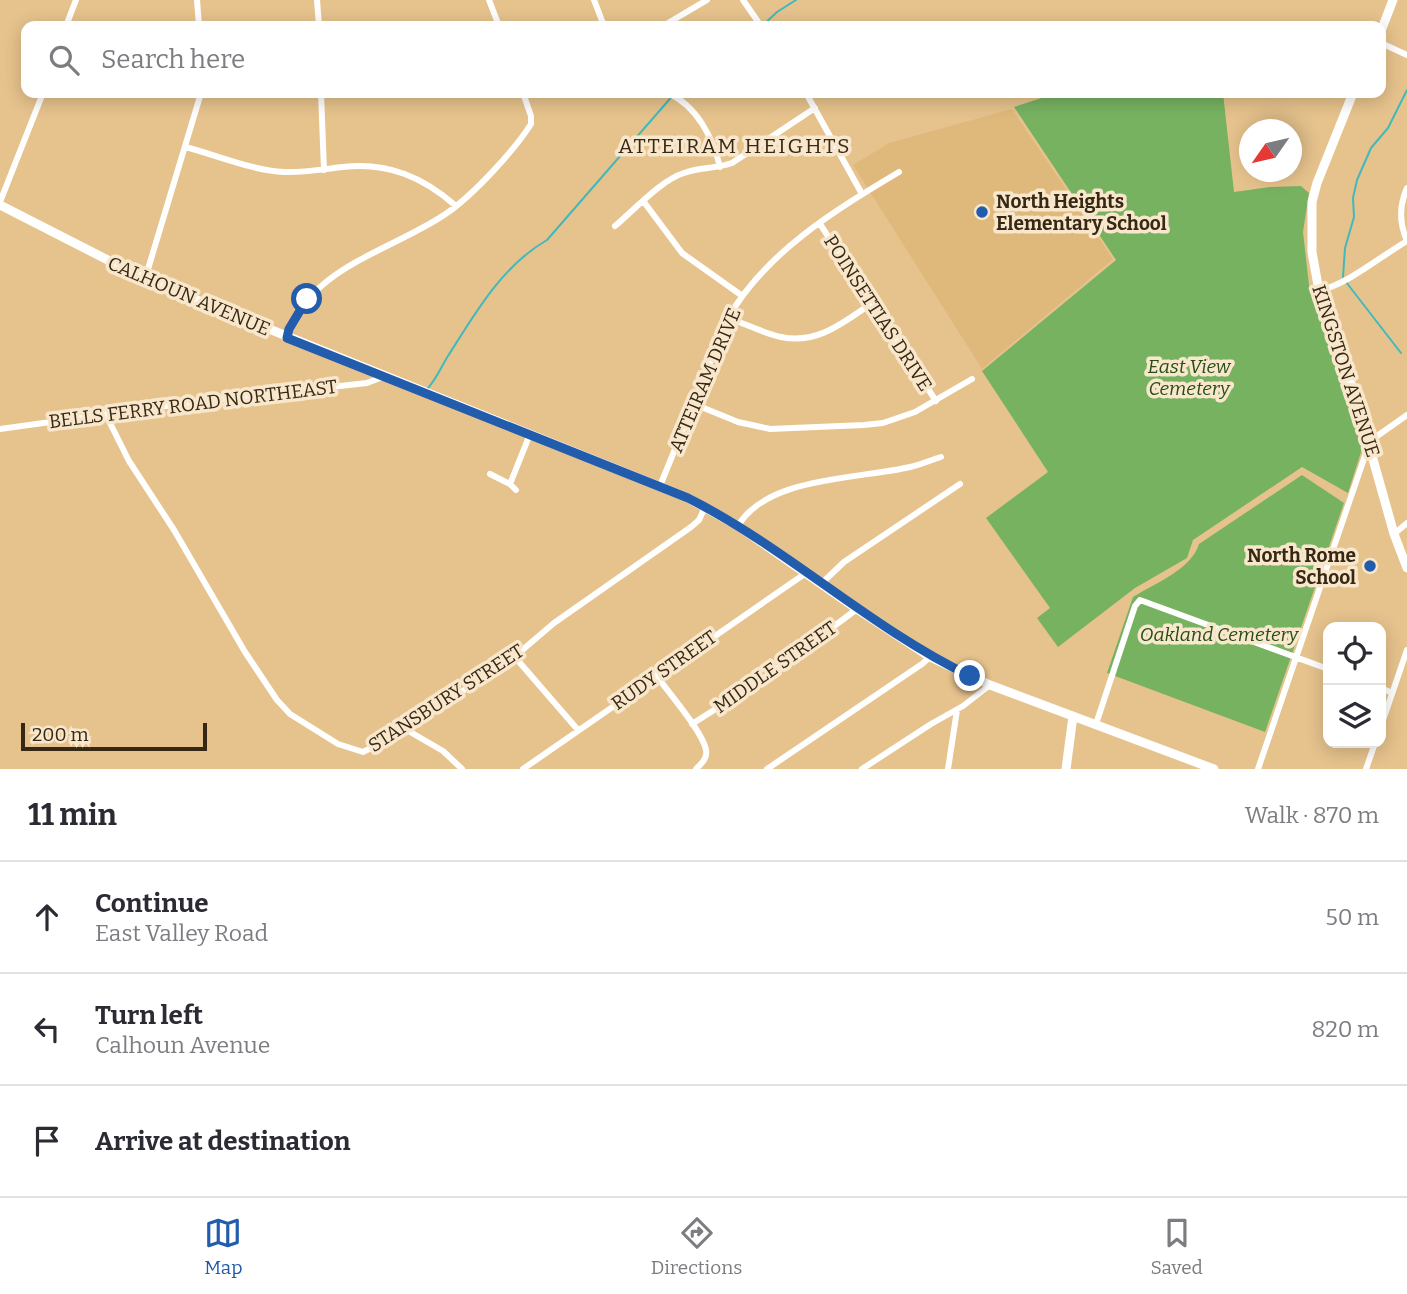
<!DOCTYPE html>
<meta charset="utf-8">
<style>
body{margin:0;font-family:Bitter,serif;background:#f7f7f7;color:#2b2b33}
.controls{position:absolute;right:21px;bottom:21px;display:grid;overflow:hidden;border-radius:14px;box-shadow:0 4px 18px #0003}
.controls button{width:63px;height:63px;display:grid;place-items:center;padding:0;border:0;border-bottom:2px solid #e1e1e2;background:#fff;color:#2b2b33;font:35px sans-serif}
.compass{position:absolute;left:1239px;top:119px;width:63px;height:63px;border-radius:50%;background:#fff;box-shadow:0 4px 18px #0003;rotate:236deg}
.scale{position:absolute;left:21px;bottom:18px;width:186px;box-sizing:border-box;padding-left:7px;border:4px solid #362812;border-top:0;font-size:19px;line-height:24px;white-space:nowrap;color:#362812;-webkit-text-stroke:5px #f8e7cc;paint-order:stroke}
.stop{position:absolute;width:21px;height:21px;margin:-16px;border:5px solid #215cad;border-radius:50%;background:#fff}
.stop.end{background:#215cad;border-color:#fff;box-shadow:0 2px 7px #0008}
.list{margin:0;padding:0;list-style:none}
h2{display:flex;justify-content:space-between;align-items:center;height:91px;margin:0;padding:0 28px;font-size:30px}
h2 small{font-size:23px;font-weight:400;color:#7c7c81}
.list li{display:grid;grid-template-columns:46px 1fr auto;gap:21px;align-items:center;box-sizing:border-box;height:112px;padding:0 28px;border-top:2px solid #e1e1e2}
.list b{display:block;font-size:26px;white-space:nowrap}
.list p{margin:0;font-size:23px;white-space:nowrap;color:#7c7c81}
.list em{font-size:23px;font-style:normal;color:#7c7c81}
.icon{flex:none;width:38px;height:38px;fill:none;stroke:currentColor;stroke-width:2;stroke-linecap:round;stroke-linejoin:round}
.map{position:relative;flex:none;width:1407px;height:769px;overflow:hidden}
.search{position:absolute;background:#fff;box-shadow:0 4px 18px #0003;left:21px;right:21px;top:21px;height:77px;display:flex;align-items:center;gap:18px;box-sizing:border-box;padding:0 24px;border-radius:14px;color:#7c7c81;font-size:26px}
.sheet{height:427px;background:#fff}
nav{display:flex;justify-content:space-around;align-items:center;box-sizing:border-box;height:98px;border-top:2px solid #e1e1e2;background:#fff;font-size:19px;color:#7c7c81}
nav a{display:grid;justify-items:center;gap:4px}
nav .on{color:#215cad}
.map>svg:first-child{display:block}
</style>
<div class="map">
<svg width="1407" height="769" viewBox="0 0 1407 769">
<rect width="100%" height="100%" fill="#e6c38d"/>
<path fill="#dfb87b" d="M1012,109L1113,259L982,369L853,165L889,143Z"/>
<path fill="#77b261" d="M1057,93H1223L1234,192L1270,187L1301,186L1309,193L1303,232L1309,285L1363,446L1348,493L1302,467L1193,540L1187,558L1135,588L1058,647L1037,618L1050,608L986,518L1048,472L982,371L1116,260L1014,107Z
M1302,475L1344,503L1265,732L1107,673L1133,597C1155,583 1191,570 1199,544Z"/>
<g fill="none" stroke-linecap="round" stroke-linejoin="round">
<path stroke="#41b9bc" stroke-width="2" d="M762,26L777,12L796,0
M1343,277L1345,248L1354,217L1353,198L1357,180L1371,148L1388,128L1407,90
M1346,282L1401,353
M428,388C437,378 441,367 448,356C476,312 502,266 547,240L675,93"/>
<path stroke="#fff" stroke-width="6" d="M197,0L199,26
M317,0L319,26
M489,0L499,26
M594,0L604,26
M743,0L761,26
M66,26L76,0
M663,26L707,0
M1381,43L1407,55
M321,93L324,170
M668,93C697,106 713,138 720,167
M806,93L862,194
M185,147C217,155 250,170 284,172C304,173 323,169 343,167C388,162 423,177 456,206
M0,202L43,93
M644,202L682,253L741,295
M820,224L936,401
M615,226C634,210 661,180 684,173C699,167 716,169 732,163L815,108
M145,279L201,93
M1319,291C1351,282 1378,258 1407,241C1399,223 1399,206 1407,188
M728,318C746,324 763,333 781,337C817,345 844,322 872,303
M287,338C306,268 394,250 447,213C473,195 514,151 531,124V116L523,93
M694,404L738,422L770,429L864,425L883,423L915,412L972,379
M106,415L129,461L174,530L245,652L277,700L290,714L338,744L363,752L375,746L399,727L471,686L520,652L554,623L691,527L699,520L705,507
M0,429L195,402L367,383L385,376
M490,474L510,484L516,490
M510,484L530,434
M660,486L728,318C767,251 834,211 899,172
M738,526C767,476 861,479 910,467C920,465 931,460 941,457
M1394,534L1407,523
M821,584L844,562L960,484
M514,656L578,730
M656,675C668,692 703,732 706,750C708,758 701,764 696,769
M1381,688L1392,693
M692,724L763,679L857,609
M1096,724L1135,606L1140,600L1328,669
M400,726L443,751L462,769
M1381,726L1407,650
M523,769L806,573
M767,769L922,664L930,657
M862,769L931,724L963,706L990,685
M948,769L957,710
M1258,769L1370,441L1407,415
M1366,769L1375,743"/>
<path stroke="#fff" stroke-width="9" d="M1381,31L1393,0
M1353,93L1317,183L1312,202V252L1319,291L1355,395L1394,534L1407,568
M0,205L145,279L688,498L738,526L857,609L930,657L990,685L1214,769
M1066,769L1073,716"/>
</g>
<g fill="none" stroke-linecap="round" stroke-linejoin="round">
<path stroke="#215cad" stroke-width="9" d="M307,299L289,329L287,338L688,498C787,548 869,627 970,676"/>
</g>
<g fill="#215cad" stroke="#f8e7cc" stroke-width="2.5">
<circle cx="982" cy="212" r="7"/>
<circle cx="1370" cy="566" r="7"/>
</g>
<g text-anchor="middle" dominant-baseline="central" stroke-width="7" stroke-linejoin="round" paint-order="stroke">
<g font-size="19" font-weight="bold" fill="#362812" stroke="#f8e7cc" text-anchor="start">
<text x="996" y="201">North Heights<tspan x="996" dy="22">Elementary School</tspan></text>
<text x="1356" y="555" text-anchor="end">North Rome<tspan x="1356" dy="22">School</tspan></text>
</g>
<g font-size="19" fill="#362812" stroke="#f8e7cc">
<text transform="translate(189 296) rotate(23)">CALHOUN AVENUE</text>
<text transform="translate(878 313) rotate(57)">POINSETTIAS DRIVE</text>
<text transform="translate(1346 371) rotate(72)">KINGSTON AVENUE</text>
<text transform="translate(705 380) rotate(-67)">ATTEIRAM DRIVE</text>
<text transform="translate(193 404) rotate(-7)">BELLS FERRY ROAD NORTHEAST</text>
<text transform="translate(775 667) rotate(-35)">MIDDLE STREET</text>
<text transform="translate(664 670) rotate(-35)">RUDY STREET</text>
<text transform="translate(446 698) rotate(-33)">STANSBURY STREET</text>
</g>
<g font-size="19" font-style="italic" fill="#254d14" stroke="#f8e7cc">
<text x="1189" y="366">East View<tspan x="1189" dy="22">Cemetery</tspan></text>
<text x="1219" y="634">Oakland Cemetery</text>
</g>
<g font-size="21" letter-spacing="2" fill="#362812" stroke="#f8e7cc">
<text x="735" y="146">ATTEIRAM HEIGHTS</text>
</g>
</g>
</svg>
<div class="controls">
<button><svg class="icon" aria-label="locate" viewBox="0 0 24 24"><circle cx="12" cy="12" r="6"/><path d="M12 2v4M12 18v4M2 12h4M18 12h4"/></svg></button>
<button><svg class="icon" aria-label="layers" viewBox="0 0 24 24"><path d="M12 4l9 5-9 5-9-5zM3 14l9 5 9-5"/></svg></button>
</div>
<svg class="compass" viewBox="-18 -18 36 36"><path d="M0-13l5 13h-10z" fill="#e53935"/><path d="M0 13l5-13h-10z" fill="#7c7c81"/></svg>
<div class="scale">200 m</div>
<div class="stop" style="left:307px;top:299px"></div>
<div class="stop end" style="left:970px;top:676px"></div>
<div class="search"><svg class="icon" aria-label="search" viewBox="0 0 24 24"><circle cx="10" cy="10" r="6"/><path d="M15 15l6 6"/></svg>Search here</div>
</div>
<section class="sheet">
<h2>11 min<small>Walk · 870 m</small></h2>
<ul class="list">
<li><svg class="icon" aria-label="ahead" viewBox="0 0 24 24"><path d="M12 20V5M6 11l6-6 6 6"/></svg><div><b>Continue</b><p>East Valley Road</p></div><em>50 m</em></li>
<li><svg class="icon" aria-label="left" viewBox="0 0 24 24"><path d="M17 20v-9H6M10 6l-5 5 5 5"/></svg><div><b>Turn left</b><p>Calhoun Avenue</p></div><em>820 m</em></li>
<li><svg class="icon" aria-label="arrive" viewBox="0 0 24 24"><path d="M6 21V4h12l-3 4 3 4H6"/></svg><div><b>Arrive at destination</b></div></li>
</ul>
</section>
<nav>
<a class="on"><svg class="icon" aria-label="map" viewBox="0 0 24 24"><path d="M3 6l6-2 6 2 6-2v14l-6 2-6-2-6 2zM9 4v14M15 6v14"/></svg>Map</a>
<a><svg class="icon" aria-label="directions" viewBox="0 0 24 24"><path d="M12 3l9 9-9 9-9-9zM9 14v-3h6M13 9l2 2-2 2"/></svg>Directions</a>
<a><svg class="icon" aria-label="saved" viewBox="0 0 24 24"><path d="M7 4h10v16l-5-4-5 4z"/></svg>Saved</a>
</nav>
